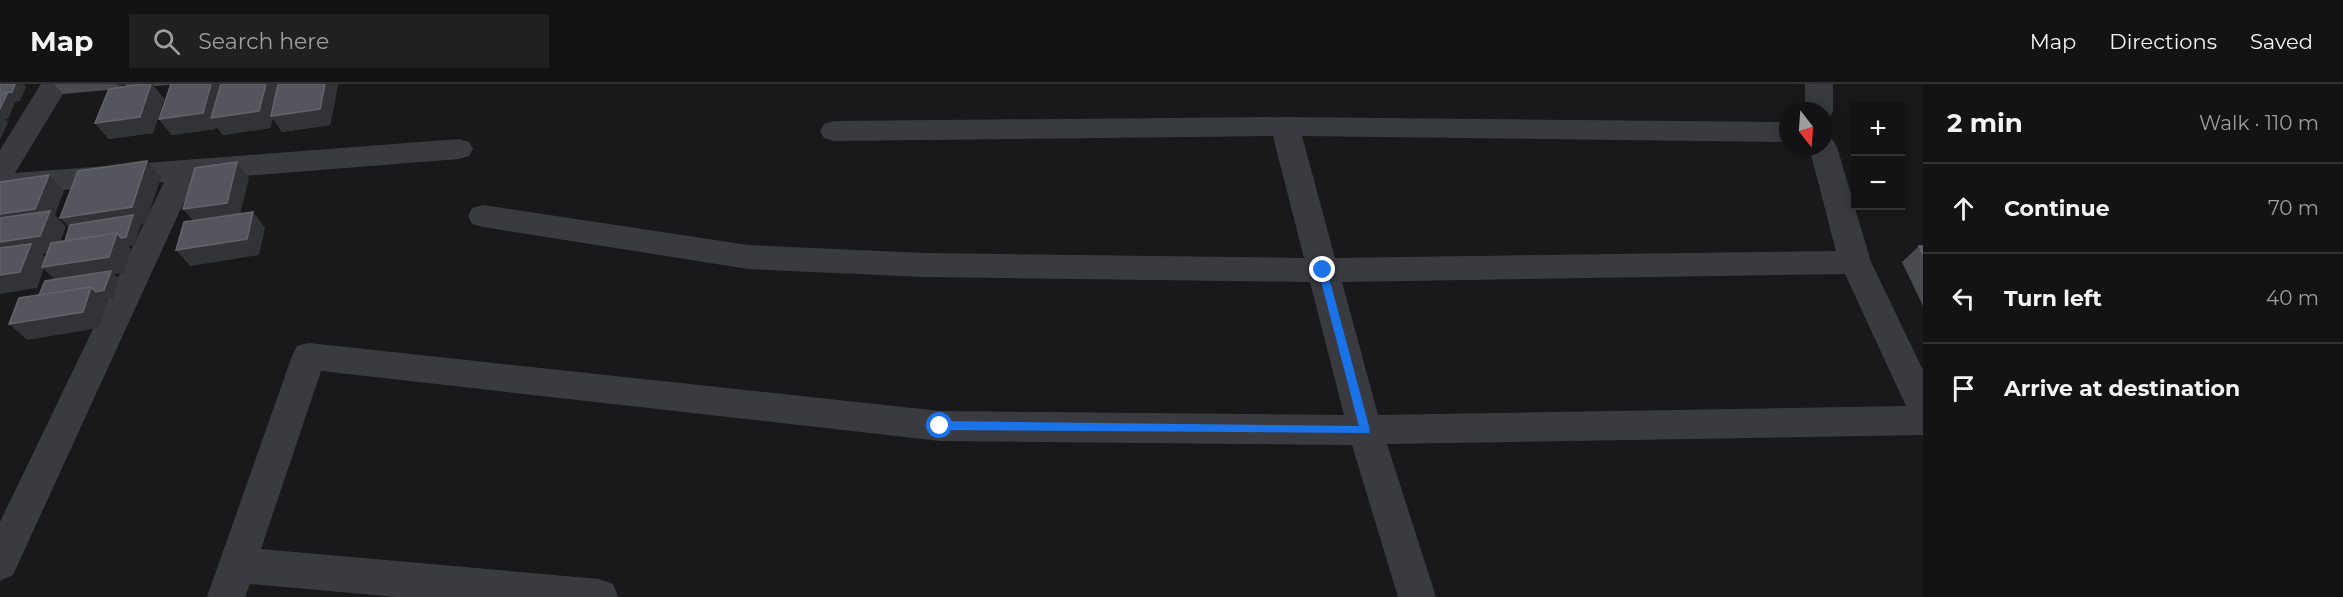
<!DOCTYPE html>
<meta charset="utf-8">
<style>
body{margin:0;font-family:Montserrat,sans-serif;background:#202022;color:#f1f3f6}
.controls{position:absolute;right:18px;top:18px;display:grid;overflow:hidden;border-radius:0px;box-shadow:0 3px 15px #0003}
.controls button{width:54px;height:54px;display:grid;place-items:center;padding:0;border:0;border-bottom:2px solid #323234;background:#131315;color:#f1f3f6;font:30px sans-serif}
.compass{position:absolute;left:1779px;top:18px;width:54px;height:54px;border-radius:50%;background:#131315;box-shadow:0 3px 15px #0003;rotate:163deg}
.stop{position:absolute;width:18px;height:18px;margin:-14px;border:4px solid #1a73e8;border-radius:50%;background:#fff}
.stop.end{background:#1a73e8;border-color:#fff;box-shadow:0 2px 6px #0008}
.list{margin:0;padding:0;list-style:none}
h2{display:flex;justify-content:space-between;align-items:center;height:78px;margin:0;padding:0 24px;font-size:26px}
h2 small{font-size:20px;font-weight:400;color:#9d9ea0}
.list li{display:grid;grid-template-columns:39px 1fr auto;gap:18px;align-items:center;box-sizing:border-box;height:90px;padding:0 24px;border-top:2px solid #323234}
.list b{display:block;font-size:22px;white-space:nowrap}
.list em{font-size:20px;font-style:normal;color:#9d9ea0}
.icon{flex:none;width:33px;height:33px;fill:none;stroke:currentColor;stroke-width:2;stroke-linecap:round;stroke-linejoin:round}
.map{position:relative;flex:none;width:1923px;height:513px;overflow:hidden}
header{display:flex;align-items:center;gap:36px;box-sizing:border-box;height:84px;padding:0 30px;background:#131315;border-bottom:2px solid #323234}
header strong{font-size:28px}
nav{display:flex;gap:33px;margin-inline-start:auto;font-size:21px}
.search{width:420px;height:54px;background:#202022;display:flex;align-items:center;gap:15px;box-sizing:border-box;padding:0 21px;border-radius:0px;color:#9d9ea0;font-size:22px}
main{display:flex}
aside{flex:1;background:#131315}
.map>svg:first-child{display:block}
</style>
<header>
<strong>Map</strong>
<div class="search"><svg class="icon" aria-label="search" viewBox="0 0 24 24"><circle cx="10" cy="10" r="6"/><path d="M15 15l6 6"/></svg>Search here</div>
<nav><a>Map</a><a>Directions</a><a>Saved</a></nav>
</header>
<main>
<div class="map">
<svg width="1923" height="513" viewBox="0 0 1923 513">
<rect width="100%" height="100%" fill="#19191c"/>
<g fill="none" stroke-linecap="round" stroke-linejoin="round">
<path fill="#3a3b41" fill-rule="evenodd" d="M41,0H69L15,89L459,55L469,58L473,65L469,72L459,75L194,96L13,491L0,497V438L164,98L0,111V66Z
M1805,0H1833V27L1829,34L1824,35V27H1805Z
M1285,33L1788,38V58L1302,52L1335,174L1836,167L1809,63H1824V53L1833,56L1837,63L1871,178L1923,286V351L1387,360L1436,513H1398L1352,361L940,357L321,287L261,465L599,495L613,500L618,513H396L250,500L245,513H207L292,272L297,262L309,259L940,327L1344,331L1310,198L925,193L748,185L483,143L472,140L468,132L472,124L483,121L748,161L925,169L1304,174L1273,52L834,57L824,54L820,47L824,40L834,37ZM1845,190L1906,322L1378,331L1342,198Z"/>
</g>
<path fill="#4a4b51" d="M54,0H123L121,3L126,2L124,0H152L164,15L153,49L109,55L95,39L108,6L63,10Z
M152,0H276L278,3V0H338L330,41L282,48L273,34L270,44L223,51L216,42L215,45L172,51L159,35L170,1L154,2Z
M1919,162H1923V222L1902,178Z"/>
<path fill="#323337" d="M0,0H24L26,3L20,17L13,18L15,19L8,35H6L8,38L1,54H0Z
M117,0H123L120,5Z
M150,0H152L164,15L153,49L109,55L95,39Z
M211,0H220L225,8L266,0H276L279,5L325,0H338L330,41L282,48L273,34L270,44L223,51L216,42L215,45L172,51L159,35Z
M147,77L161,93L146,139L141,140L134,162H129L131,165L124,189L114,190L119,195L113,215L105,216L107,219L99,244L27,256L9,240L91,203L109,191L58,199L44,185L37,204L0,210V130L49,91L64,107L55,131L66,143L56,168L42,170L48,175L117,149L129,142L76,150L60,134Z
M237,78L249,94L239,135L197,141L183,125Z
M253,128L265,144L259,171L190,182L176,166Z"/>
<path fill="#55565d" stroke="#62646c" stroke-width="1.5" d="M0,0H15L12,8L0,9Z
M143,0H151L140,33L95,39L109,5Z
M171,0H211L203,29L159,35Z
M221,0H266L259,27L211,34Z
M278,0H325L320,25L271,32Z
M7,10L0,25V11Z
M147,77L132,123L60,134L78,87Z
M237,78L227,119L183,125L195,84Z
M49,91L35,125L0,130V98Z
M50,127L40,152L0,158V134Z
M253,128L247,155L176,166L184,138Z
M133,131L126,153L121,154L117,149L65,157L70,141Z
M117,149L109,173L42,183L51,159Z
M31,160L20,188L0,191V164Z
M1919,162H1923V170Z
M111,187L104,206L96,208L91,203L39,211L45,197Z
M91,203L83,228L9,240L19,214Z"/>
<path fill="#1a73e8" d="M1323,182L1327,186L1370,346L1369,349L940,346L935,342L940,337L1359,342L1318,186Z"/>
</svg>
<div class="controls">
<button>+</button>
<button>−</button>
</div>
<svg class="compass" viewBox="-18 -18 36 36"><path d="M0-13l5 13h-10z" fill="#e53935"/><path d="M0 13l5-13h-10z" fill="#9d9ea0"/></svg>
<div class="stop" style="left:940px;top:342px"></div>
<div class="stop end" style="left:1323px;top:186px"></div>
</div>
<aside>
<h2>2 min<small>Walk · 110 m</small></h2>
<ul class="list">
<li><svg class="icon" aria-label="ahead" viewBox="0 0 24 24"><path d="M12 20V5M6 11l6-6 6 6"/></svg><div><b>Continue</b></div><em>70 m</em></li>
<li><svg class="icon" aria-label="left" viewBox="0 0 24 24"><path d="M17 20v-9H6M10 6l-5 5 5 5"/></svg><div><b>Turn left</b></div><em>40 m</em></li>
<li><svg class="icon" aria-label="arrive" viewBox="0 0 24 24"><path d="M6 21V4h12l-3 4 3 4H6"/></svg><div><b>Arrive at destination</b></div></li>
</ul>
</aside>
</main>
